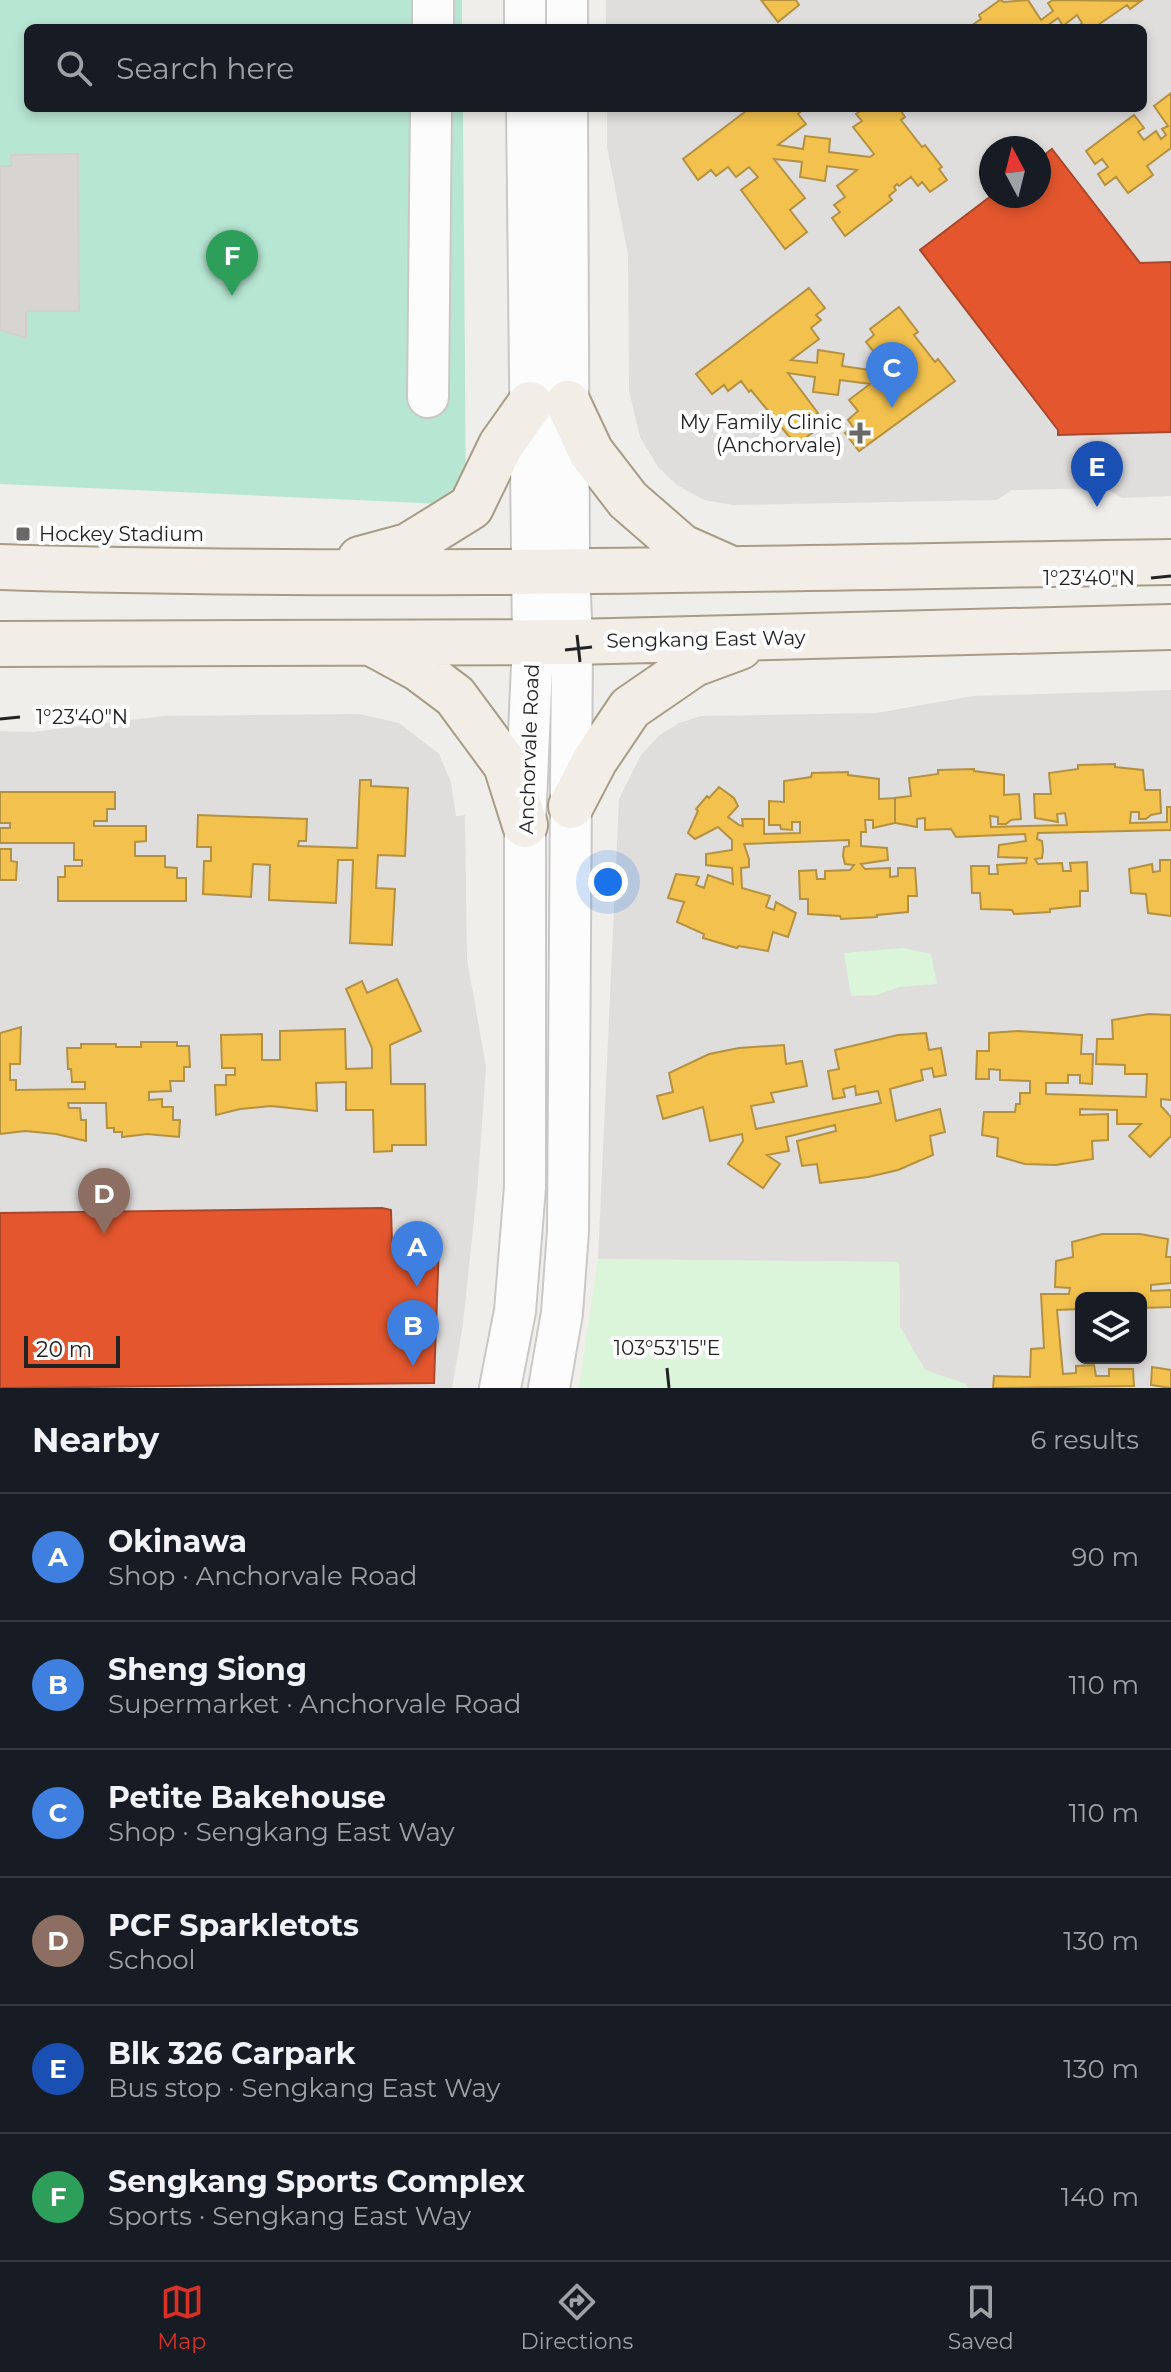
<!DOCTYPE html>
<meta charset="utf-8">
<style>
body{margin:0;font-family:Montserrat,sans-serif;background:#20242c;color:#f1f3f6}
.controls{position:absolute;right:24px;bottom:24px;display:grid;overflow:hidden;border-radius:12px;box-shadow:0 4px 12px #0003}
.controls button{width:72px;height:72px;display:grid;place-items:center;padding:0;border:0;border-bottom:2px solid #363941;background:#171b24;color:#f1f3f6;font:40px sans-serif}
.compass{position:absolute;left:979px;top:136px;width:72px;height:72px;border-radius:50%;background:#171b24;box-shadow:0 4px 12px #0003;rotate:353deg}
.scale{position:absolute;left:24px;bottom:20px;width:96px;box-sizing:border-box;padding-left:8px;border:4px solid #222;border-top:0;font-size:22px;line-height:28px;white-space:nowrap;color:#222;-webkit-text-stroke:6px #fff;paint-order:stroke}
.you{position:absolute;left:608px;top:882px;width:28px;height:28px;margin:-20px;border:6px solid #fff;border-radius:50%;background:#1a73e8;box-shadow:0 0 0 12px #1a73e833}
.badge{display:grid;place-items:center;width:52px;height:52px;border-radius:50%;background:#d93025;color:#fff;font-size:26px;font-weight:700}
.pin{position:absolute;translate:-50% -66px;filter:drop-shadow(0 2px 4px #0008)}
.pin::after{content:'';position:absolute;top:42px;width:28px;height:24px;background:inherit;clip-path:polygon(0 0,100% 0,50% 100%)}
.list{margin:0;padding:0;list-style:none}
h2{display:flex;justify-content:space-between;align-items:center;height:104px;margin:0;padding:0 32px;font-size:34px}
h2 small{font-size:26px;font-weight:400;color:#9ea1a6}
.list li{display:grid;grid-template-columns:52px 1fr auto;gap:24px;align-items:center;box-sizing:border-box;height:128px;padding:0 32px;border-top:2px solid #363941}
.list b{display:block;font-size:30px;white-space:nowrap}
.list p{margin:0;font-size:26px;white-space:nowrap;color:#9ea1a6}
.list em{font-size:26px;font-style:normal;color:#9ea1a6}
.icon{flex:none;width:44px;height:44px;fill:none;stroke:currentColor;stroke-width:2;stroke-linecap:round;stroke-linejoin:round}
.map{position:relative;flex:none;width:1171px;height:1388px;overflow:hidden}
.search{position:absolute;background:#171b24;box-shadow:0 4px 12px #0003;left:24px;right:24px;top:24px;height:88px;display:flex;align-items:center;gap:20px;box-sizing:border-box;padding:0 28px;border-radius:12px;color:#9ea1a6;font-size:30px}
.sheet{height:872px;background:#171b24}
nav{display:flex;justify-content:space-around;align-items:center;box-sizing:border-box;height:112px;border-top:2px solid #363941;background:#171b24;font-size:22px;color:#9ea1a6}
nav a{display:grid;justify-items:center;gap:4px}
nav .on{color:#d93025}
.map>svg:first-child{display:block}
</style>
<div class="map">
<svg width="1171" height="1388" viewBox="0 0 1171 1388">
<rect width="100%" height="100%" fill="#f0eeeb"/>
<path fill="#dfdedc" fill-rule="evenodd" d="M606,0H1171V496L1122,498L1105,488L1012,490L997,500L733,505L704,500L677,485L658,467L640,437L629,390L628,254L607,147V108H1143V28H606ZM991,148H1039V196H991Z
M1171,690V1388H968L966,1384L925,1370L900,1327L899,1262L598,1259L619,799L641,755L660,735L679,723L701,716L876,713L973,696ZM1081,1298H1141V1358H1081Z
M359,714L399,723L439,754L451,782L456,816L465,815L467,959L486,1067L478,1181L463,1324L452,1388H0V731L33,732L163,716Z"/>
<path fill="#daf5da" d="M903,948L931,954L937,984L899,987L877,995L851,996L844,953Z
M598,1259L899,1262L900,1327L925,1370L966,1384L968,1388H579Z"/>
<path fill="#b7e6d2" d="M0,0H462V28H28V108H463L466,505L0,484Z"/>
<path fill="#f2c14e" stroke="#b49141" stroke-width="2" d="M761,0H796L799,5L778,22Z
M1000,0L1004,2L1028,0L1041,20L1053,11L1048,3L1053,0L1141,1L1130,9L1127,5L1098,25L1100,28H1080L1079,26L1082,23L1077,15L1063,26L1058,18L1044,28H973L971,26L981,19L979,15Z
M1171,93V148L1147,166L1153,175L1128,193L1116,177L1105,185L1098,174L1108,167L1102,159L1095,164L1086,151L1134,115L1144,128L1138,132L1144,140L1156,131L1161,139L1166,135L1162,129L1168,126L1154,106Z
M750,108H805L798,114L806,124L778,145L803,149L805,136L830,139L829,152L870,157L874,154L853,127L862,121L856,114L865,108H899L905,117L901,120L922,147L925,145L942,167L939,169L947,180L930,192L922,182L918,186L911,177L899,186L897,184L894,187L896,190L889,196L892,200L845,236L832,218L840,212L834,205L845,197L837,186L857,170L827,166L825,181L800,177L802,162L774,159L805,198L790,210L807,232L785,249L741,190L758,177L749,167L736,177L728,167L716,176L711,170L698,180L683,159Z
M809,288L825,308L816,315L821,320L811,328L819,339L791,360L817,363L818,350L844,354L842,366L883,372L887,369L866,342L874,335L870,329L899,307L918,332L914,335L935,362L938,359L955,381L859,451L845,433L853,427L848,420L858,411L849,400L870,384L840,380L838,395L813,392L815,377L788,373L818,413L809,420L816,430L796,445L751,390L749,392L741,381L728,391L724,385L712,394L696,374Z
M1115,764V767L1143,770L1145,790H1160L1161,813L1151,815L1146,819H1139V812H1131L1130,823L1167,822V807H1171V830L1038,833L1037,839L1042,841L1043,850L1042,858L1035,859L1038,864L1062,863L1063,871H1071L1070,863L1087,862L1088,891H1080V906L1050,909V912L1014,914L1012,910L981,909L980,893H972L971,866H989V874H998L997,865L1026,863L1027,858L998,857L999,845L1026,841L1025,834L956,837L951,829L925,830V818L917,819V827L895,823V798L911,796L909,778L938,774V770L974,769V771L1004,775V795L1019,794L1021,819L1011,820L1006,824H998V817L990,816L991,827L1067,825L1065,813L1057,814L1058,822L1035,818L1034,794H1051L1049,773L1078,769V765Z
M848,772V775L879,779V799L895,798V823L873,828V820H865L866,832H861V846L887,848L888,860L861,864L865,869L890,868V877L898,876V868H915L917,896H908V912L877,915V917L841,919L840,916L808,914V899H800L799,871L816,870L817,879H825V871L850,870L854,865L845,864L843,856L844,847L849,846V840L744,844L749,859V867L741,868L742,888L770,896L766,907L774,910L776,902L796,913L788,937L773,932L768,951L739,946L737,948L703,938L704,934L677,922L684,902L668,898L676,874L699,877L696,885L704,888L708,875L733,884L732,868L706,865V854L732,850V840L718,827L695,839L688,833L698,811L696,809L707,796L709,798L719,787L734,798L738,806L728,817L739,825L743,826L742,819H764V834L800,833V822H792V830L781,829L780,825H769V801L784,802V781L811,777L812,773Z
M360,780H371V786L408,788L405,856L378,855L376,888L395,889L392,945L350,943L353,860H338L336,903L269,900L270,865L253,864L251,897L203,894L204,861H211V847H197L198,815L307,819L306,841H299L298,846L357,848Z
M0,792H115V809H107V821H94V826H146V841L135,842V856H165V867L177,868V878H186V901H58V877H65V866H82V860H74V843H0V828H10V823H0Z
M0,849H11V861L17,862L16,880H0Z
M1160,860H1171V916L1148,913L1146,894L1131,893L1129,869L1152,864L1153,872L1160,871Z
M397,979L421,1031L390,1045L391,1084H425L426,1145H392V1151L374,1152L373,1110H346V1082L316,1083L317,1111L271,1106L240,1109L216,1115L215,1085H226V1075H235V1068H222L221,1035L262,1034V1060H280V1031L345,1029L346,1069L372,1068V1048L346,989L362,981L367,993Z
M1149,1014L1171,1015V1100L1161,1099V1106L1171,1117V1136L1150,1157L1129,1136L1141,1124H1117V1110L1080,1109V1115L1108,1114V1140L1092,1141L1093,1159L1056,1165L1025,1164L997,1156L998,1138L982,1135L984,1112H1015L1016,1104H1020V1093H1030V1081L1000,1080V1070L989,1069V1079H976L977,1051H989V1033L1018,1031L1082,1035L1081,1054H1093L1092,1084L1080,1083V1075H1068V1083H1046V1094L1146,1097L1147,1074H1125V1065L1096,1064L1097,1039H1113L1112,1020Z
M21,1027L20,1064H10V1080H16V1090L85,1089V1082H72L71,1069H68L67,1048H81V1044H116V1047H141V1042H177V1046H189L190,1067H184V1081H170L171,1091L149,1092V1100L162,1099V1107H173V1120H180L179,1137L147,1134L122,1137V1132H114V1128H107L106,1103H68L69,1108H80L81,1120H86V1141L56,1134L25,1131L0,1134V1033Z
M926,1033L929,1050L941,1048L946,1075L934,1077L932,1068L921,1070L923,1080L890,1089L896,1121L940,1109L945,1132L930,1136L933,1155L898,1170L868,1177L820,1183L817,1164L802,1166L797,1141L836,1131L835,1125L786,1137L789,1151L767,1155L780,1164L763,1188L728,1164L743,1141L742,1134L710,1141L703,1107L663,1119L657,1096L673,1092L669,1073L709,1054L739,1048L784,1045L786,1064L802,1061L807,1086L771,1093L774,1102L751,1106L756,1129L881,1103L878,1091L856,1095L855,1086L843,1089L845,1097L833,1099L828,1071L839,1069L835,1050L898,1035Z
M1102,1234H1140L1168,1239L1166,1257H1171V1283L1151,1285V1291L1171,1290V1307L1141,1308V1298H1081V1309L1057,1310L1063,1374L1076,1373V1366L1094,1365L1096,1376H1109V1369H1133L1134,1386L993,1388L994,1376L1030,1377L1031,1349L1044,1348L1041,1294H1069L1070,1288L1055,1287L1056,1261L1073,1257L1072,1242Z
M1152,1367L1171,1370V1388L1151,1385Z"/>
<path fill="#e4572e" stroke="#aa472a" stroke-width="2" d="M1052,149L1140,263L1171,262V432L1058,435V430L920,250L991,196H1039V159Z
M382,1208L391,1210L392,1243H439L434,1383L0,1388V1213Z"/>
<path fill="#d7d4d2" stroke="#d3d0cc" stroke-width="2" d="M78,154L79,311H26V338L0,330V166H12L11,155Z"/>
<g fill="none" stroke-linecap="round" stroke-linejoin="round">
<defs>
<path id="minor" d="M525,0V28
M433,28V0
M567,28V0
M428,397L431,108
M500,1388L515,1311L525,1187V825L533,642L527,108
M549,1388L562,1313L568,1231L572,642L569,573L567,108"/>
<path id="major" d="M568,403L591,452L628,500L682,547L725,566
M360,559L408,546L471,507L501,445L530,404
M0,567C390,579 781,568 1171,562
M0,644L572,642L1171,627
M373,644L419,669L455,696L506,765L525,825
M571,806L595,760L630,708L694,664L740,647"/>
</defs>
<use href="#minor" stroke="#c9c8c7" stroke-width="44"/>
<use href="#major" stroke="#a79c86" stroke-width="48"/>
<use href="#minor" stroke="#fdfcfc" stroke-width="40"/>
<use href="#major" stroke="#f3ede7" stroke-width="44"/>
</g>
<path fill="none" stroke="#222" stroke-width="3" d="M1151,578L1171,576M577,635L580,662M565,650L592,647M0,719L20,717M667,1368L669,1388"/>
<g fill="#6a6968" stroke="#fff" stroke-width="3">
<path d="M856 421h8v8h8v8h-8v8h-8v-8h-8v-8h8z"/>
<rect x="15" y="526" width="16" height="16" rx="4"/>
</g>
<g text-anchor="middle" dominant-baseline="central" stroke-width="8" stroke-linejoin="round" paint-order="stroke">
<g font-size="20" fill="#222" stroke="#fff" text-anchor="end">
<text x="842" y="422">My Family Clinic<tspan x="842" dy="23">(Anchorvale)</tspan></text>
<text x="39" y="534" text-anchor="start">Hockey Stadium</text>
</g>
<g font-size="20" fill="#222" stroke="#fff">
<text transform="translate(706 639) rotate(-1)">Sengkang East Way</text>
<text transform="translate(529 749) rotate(-88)">Anchorvale Road</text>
</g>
</g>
<g font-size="20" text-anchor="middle" fill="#222" stroke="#fff" stroke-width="8" stroke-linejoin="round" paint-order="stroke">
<text x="1089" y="585">1°23'40"N</text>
<text x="82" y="724">1°23'40"N</text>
<text x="667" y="1355">103°53'15"E</text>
</g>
</svg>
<div class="controls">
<button><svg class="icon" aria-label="layers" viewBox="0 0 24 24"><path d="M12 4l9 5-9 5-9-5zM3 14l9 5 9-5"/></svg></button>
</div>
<svg class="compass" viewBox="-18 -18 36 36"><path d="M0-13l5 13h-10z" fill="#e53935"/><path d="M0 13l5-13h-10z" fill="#9ea1a6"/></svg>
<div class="scale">20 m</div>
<div class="you"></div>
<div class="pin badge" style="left:417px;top:1287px;background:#3f7fe0">A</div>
<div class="pin badge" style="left:413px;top:1366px;background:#3f7fe0">B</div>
<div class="pin badge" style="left:892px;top:408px;background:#3f7fe0">C</div>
<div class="pin badge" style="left:104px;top:1234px;background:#8d6e63">D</div>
<div class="pin badge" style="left:1097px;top:507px;background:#1a4fb4">E</div>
<div class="pin badge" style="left:232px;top:296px;background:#2e9e5b">F</div>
<div class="search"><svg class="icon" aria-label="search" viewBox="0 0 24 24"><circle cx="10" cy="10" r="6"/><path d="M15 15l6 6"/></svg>Search here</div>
</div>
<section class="sheet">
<h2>Nearby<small>6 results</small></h2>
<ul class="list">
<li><span class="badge" style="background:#3f7fe0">A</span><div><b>Okinawa</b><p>Shop · Anchorvale Road</p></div><em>90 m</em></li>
<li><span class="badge" style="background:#3f7fe0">B</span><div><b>Sheng Siong</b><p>Supermarket · Anchorvale Road</p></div><em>110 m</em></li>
<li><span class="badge" style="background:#3f7fe0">C</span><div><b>Petite Bakehouse</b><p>Shop · Sengkang East Way</p></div><em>110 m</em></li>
<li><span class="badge" style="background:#8d6e63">D</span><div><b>PCF Sparkletots</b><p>School</p></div><em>130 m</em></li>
<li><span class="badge" style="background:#1a4fb4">E</span><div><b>Blk 326 Carpark</b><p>Bus stop · Sengkang East Way</p></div><em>130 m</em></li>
<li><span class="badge" style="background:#2e9e5b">F</span><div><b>Sengkang Sports Complex</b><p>Sports · Sengkang East Way</p></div><em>140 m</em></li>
</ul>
</section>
<nav>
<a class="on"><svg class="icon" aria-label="map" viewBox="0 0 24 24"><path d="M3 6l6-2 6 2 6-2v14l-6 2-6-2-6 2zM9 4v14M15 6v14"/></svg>Map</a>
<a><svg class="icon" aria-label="directions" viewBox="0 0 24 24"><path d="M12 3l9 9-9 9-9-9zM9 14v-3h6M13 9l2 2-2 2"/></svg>Directions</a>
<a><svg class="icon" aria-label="saved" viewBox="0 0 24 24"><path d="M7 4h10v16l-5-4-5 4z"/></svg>Saved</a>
</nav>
